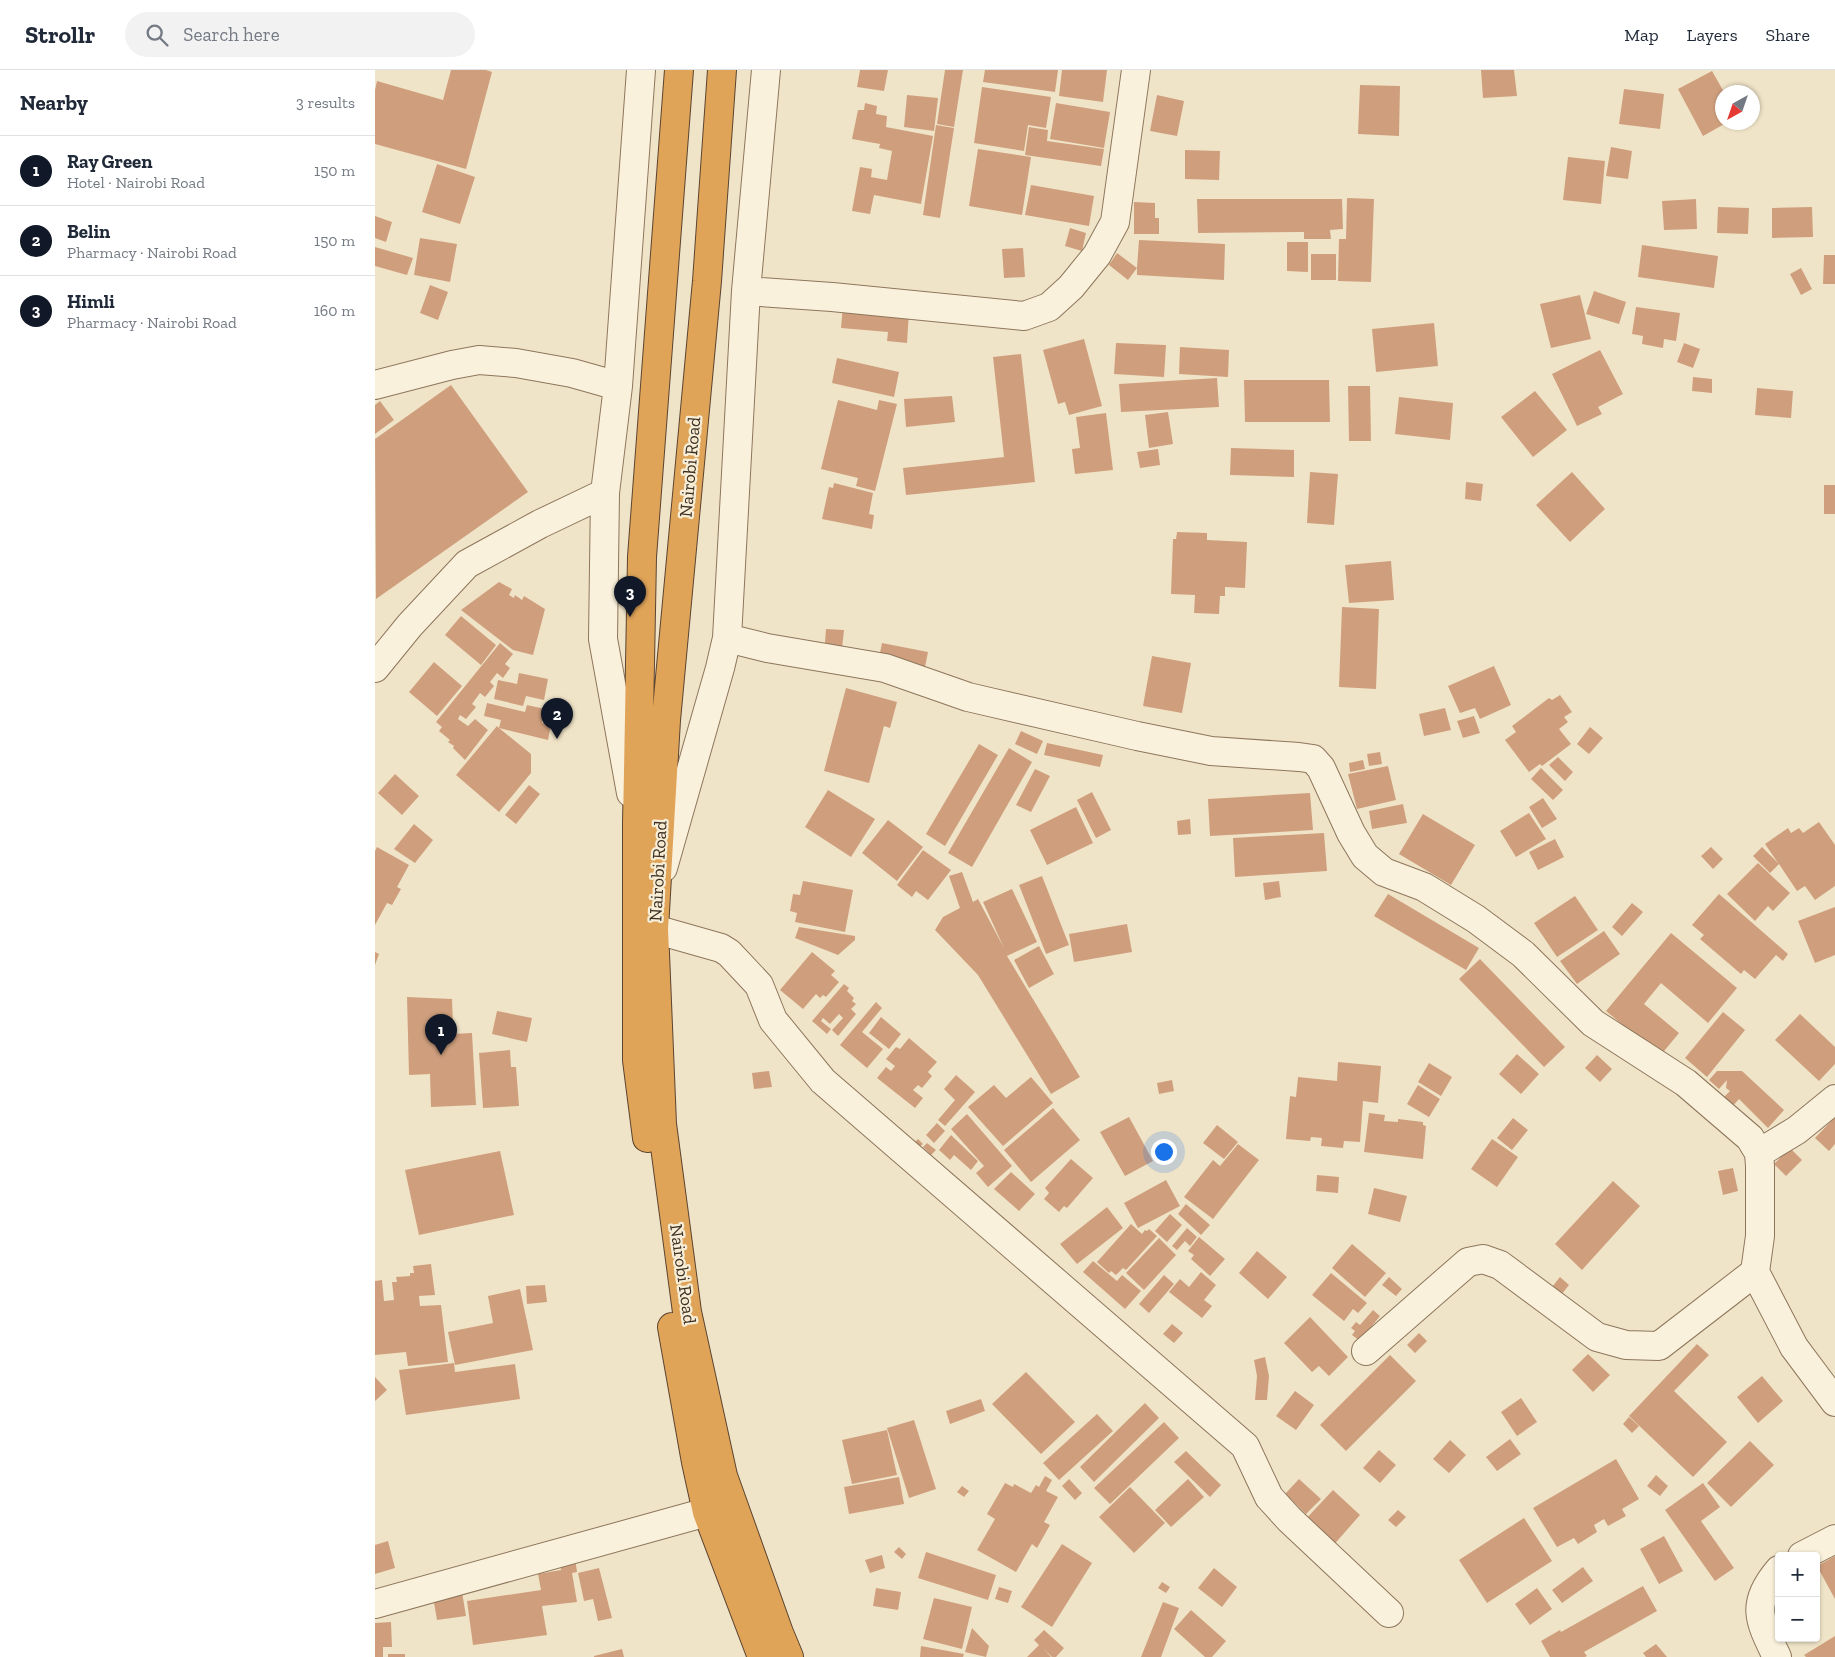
<!DOCTYPE html>
<meta charset="utf-8">
<style>
body{margin:0;font-family:"Zilla Slab",serif;background:#f2f2f3;color:#1f2937}
.controls{position:absolute;right:15px;bottom:15px;display:grid;overflow:hidden;border-radius:5px;box-shadow:0 1px 4px #0004}
.controls button{width:45px;height:45px;display:grid;place-items:center;padding:0;border:0;border-bottom:1px solid #e0e1e3;background:#fff;color:#1f2937;font:25px sans-serif}
.compass{position:absolute;left:1340px;top:15px;width:45px;height:45px;border-radius:50%;background:#fff;box-shadow:0 1px 4px #0004;rotate:220deg}
.you{position:absolute;left:788px;top:1081px;width:18px;height:18px;margin:-12px;border:4px solid #fff;border-radius:50%;background:#1a73e8;box-shadow:0 0 0 8px #1a73e833}
.badge{display:grid;place-items:center;width:32px;height:32px;border-radius:50%;background:#111827;color:#fff;font-size:16px;font-weight:700}
.pin{position:absolute;translate:-50% -41px;filter:drop-shadow(0 1px 2px #0008)}
.pin::after{content:'';position:absolute;top:26px;width:18px;height:15px;background:inherit;clip-path:polygon(0 0,100% 0,50% 100%)}
.list{margin:0;padding:0;list-style:none}
h2{display:flex;justify-content:space-between;align-items:center;height:65px;margin:0;padding:0 20px;font-size:21px}
h2 small{font-size:16px;font-weight:400;color:#747a83}
.list li{display:grid;grid-template-columns:32px 1fr auto;gap:15px;align-items:center;box-sizing:border-box;height:70px;padding:0 20px;border-top:1px solid #e0e1e3}
.list b{display:block;font-size:19px;white-space:nowrap}
.list p{margin:0;font-size:16px;white-space:nowrap;color:#747a83}
.list em{font-size:16px;font-style:normal;color:#747a83}
.icon{flex:none;width:28px;height:28px;fill:none;stroke:currentColor;stroke-width:2;stroke-linecap:round;stroke-linejoin:round}
.map{position:relative;flex:none;width:1460px;height:1587px;overflow:hidden}
header{display:flex;align-items:center;gap:30px;box-sizing:border-box;height:70px;padding:0 25px;background:#fff;border-bottom:1px solid #e0e1e3}
header strong{font-size:24px}
nav{display:flex;gap:28px;margin-inline-start:auto;font-size:18px}
.search{width:350px;height:45px;background:#f2f2f3;display:flex;align-items:center;gap:12px;box-sizing:border-box;padding:0 18px;border-radius:28px;color:#747a83;font-size:19px}
main{display:flex}
aside{flex:1;background:#fff}
.map>svg:first-child{display:block}
</style>
<header>
<strong>Strollr</strong>
<div class="search"><svg class="icon" aria-label="search" viewBox="0 0 24 24"><circle cx="10" cy="10" r="6"/><path d="M15 15l6 6"/></svg>Search here</div>
<nav><a>Map</a><a>Layers</a><a>Share</a></nav>
</header>
<main>
<aside>
<h2>Nearby<small>3 results</small></h2>
<ul class="list">
<li><span class="badge">1</span><div><b>Ray Green</b><p>Hotel · Nairobi Road</p></div><em>150 m</em></li>
<li><span class="badge">2</span><div><b>Belin</b><p>Pharmacy · Nairobi Road</p></div><em>150 m</em></li>
<li><span class="badge">3</span><div><b>Himli</b><p>Pharmacy · Nairobi Road</p></div><em>160 m</em></li>
</ul>
</aside>
<div class="map">
<svg width="1460" height="1587" viewBox="0 0 1460 1587">
<rect width="100%" height="100%" fill="#f0e4c8"/>
<path fill="#cf9f7d" d="M76,0H111L117,2L91,99L0,74V20L2,11L68,30Z
M485,0H513L509,21L482,17Z
M570,0H588L579,57L562,54Z
M610,0H683L680,22L608,12Z
M687,0H732L728,32L684,26Z
M1106,0H1139L1142,26L1108,28Z
M1337,1L1349,22L1348,52H1353L1328,66L1303,19Z
M985,15L1025,16L1024,66L983,64Z
M607,17L676,27L671,58L653,55L649,81L599,73Z
M1249,19L1289,24L1285,59L1244,54Z
M532,25L563,28L559,61L529,57Z
M782,25L809,31L802,66L775,61Z
M490,33L502,36L501,44L512,46L511,57L558,66L546,134L499,125L495,144L477,141L485,97L497,99L496,107L512,110L517,81L504,78L505,74L477,69L483,40H489Z
M681,33L735,42L729,78L675,69Z
M561,55L579,58L565,148L548,145Z
M654,57L673,60L672,71L729,79L726,96L650,85Z
M1236,77L1257,81L1253,109L1231,106Z
M603,79L656,87L647,145L594,136Z
M810,80L845,81L844,110L810,109Z
M1193,87L1230,91L1226,134L1188,130Z
M62,94L100,107L85,154L47,142Z
M656,115L719,126L714,156L650,145Z
M972,128L999,129L996,212L963,211L964,169H971Z
M822,129H967L968,159L955,160L956,169H929V162L823,163Z
M1321,129L1322,159L1289,160L1287,131Z
M759,132L780,133V148H784V164H759Z
M1343,137L1374,138L1373,164L1342,163Z
M1437,137L1438,167L1397,168V138Z
M0,146L17,152L11,172L0,168Z
M695,158L711,163L707,181L690,176Z
M45,168L82,174L75,212L39,205Z
M764,170L850,174L849,210L762,205V198L753,210L734,195L742,183L762,198Z
M912,172H933V202L912,201Z
M1267,175L1343,186L1339,218L1263,207Z
M0,177L38,188L32,205L0,196Z
M648,178L650,207L629,208L627,179Z
M936,184H961V210H936Z
M1449,185H1460V214H1448Z
M1426,198L1437,219L1426,225L1415,204Z
M55,215L73,222L63,250L45,243Z
M1219,221L1251,232L1244,254L1211,244Z
M1205,225L1216,269L1176,278L1165,234Z
M468,236L534,242L532,273L512,271L513,262L466,258Z
M1261,237L1305,243L1301,271L1289,269L1288,278L1267,274L1268,266L1257,264Z
M1059,253L1063,296L1001,302L997,259Z
M709,269L727,336L694,345L690,332L683,334L668,280Z
M741,273L791,275L789,307L739,304Z
M1309,273L1325,279L1318,298L1302,292Z
M805,277L854,280L853,307L804,304Z
M1225,280L1248,324L1223,337L1227,344L1202,356L1177,304Z
M646,284L660,412L531,425L528,398L629,387L618,287Z
M462,288L524,302L519,327L457,313Z
M1318,307L1337,309V323L1317,321Z
M842,308L844,337L746,342L744,314Z
M869,310H954L955,352H870Z
M76,315L153,422L1,529L0,369Z
M973,316H995L996,371H974Z
M1382,318L1418,321L1416,348L1380,345Z
M1160,321L1192,360L1158,387L1126,347Z
M577,326L580,352L531,357L529,329Z
M1024,327L1078,333L1075,370L1020,364Z
M463,330L502,340L504,330L522,334L500,421L481,416L483,408L446,399Z
M5,331L19,350L0,364V335Z
M793,342L798,374L774,378L770,345Z
M731,343L738,400L700,404L697,379L705,378L701,347Z
M856,378L919,380V407L855,405Z
M783,379L785,395L765,398L762,382Z
M935,402L963,404L959,455L932,453Z
M1197,402L1230,439L1195,472L1161,435Z
M1091,412L1108,414L1106,431L1090,429Z
M459,413L498,423L494,444L499,445L497,459L447,449L454,417L458,418Z
M1449,415H1460V444H1449Z
M802,462L832,463V470L872,472L870,518L850,517V526H845L844,544L819,543L820,525L796,524L798,469H801Z
M1016,491L1019,530L974,533L970,495Z
M124,512L137,519L134,525L139,528L140,525L147,530L149,526L170,539L158,585L138,580L86,540Z
M967,537L1004,539L1001,619L964,617Z
M86,546L121,575L106,595L70,565Z
M451,559L469,560L466,588L449,586Z
M125,573L138,584L130,594L135,598L128,608L122,603L115,612L119,616L110,627L105,623L97,634L101,637L91,649L85,645L83,649L93,656L100,649L113,660L90,690L78,678L79,676L73,672L75,670L64,661L67,657L61,652Z
M507,573L553,582L549,602L503,593Z
M777,586L816,593L807,643L768,636Z
M59,592L87,616L62,646L34,622Z
M1119,596L1136,635L1105,649L1100,638L1085,643L1073,616Z
M144,603L173,609L169,630L151,626L148,636L119,629L123,610L142,614Z
M471,618L522,632L515,658L509,656L494,713L449,701Z
M1185,625L1197,642L1189,647L1193,652L1184,659L1196,674L1167,696L1165,694L1154,702L1130,670L1141,662L1137,656L1174,628L1177,630Z
M112,633L150,642L152,635L170,639L167,653L176,655L173,670L124,658L156,684V703L124,742L81,705L122,656L124,658L126,650L109,646Z
M1070,638L1076,660L1049,666L1044,644Z
M1099,646L1105,663L1088,668L1082,651Z
M1215,657L1228,668L1214,684L1202,674Z
M646,661L668,671L662,684L640,674Z
M672,673L728,685L725,697L669,685Z
M604,674L623,685L570,776L551,764Z
M634,678L657,692L597,797L573,783Z
M1005,682L1007,694L994,696L992,684Z
M1183,687L1198,702L1190,711L1174,695Z
M988,690L990,699L975,702L974,693Z
M1013,696L1021,730L982,739L973,704Z
M1166,698L1188,720L1178,730L1156,709Z
M660,699L675,706L656,742L641,735Z
M20,704L44,726L27,745L3,723Z
M154,715L165,724L141,754L130,745Z
M453,720L500,749L476,787L430,757Z
M717,722L736,760L721,768L702,730Z
M935,723L938,760L835,766L833,729Z
M1168,728L1182,749L1167,758L1154,737Z
M1028,734L1032,753L997,759L994,741Z
M701,737L718,773L672,795L655,760Z
M1154,743L1171,769L1141,787L1125,761Z
M1048,744L1100,775L1076,815L1024,784Z
M815,749L816,764L803,765L802,751Z
M513,750L548,777L522,811L487,783Z
M1444,752L1460,775V816L1440,830L1430,816L1422,821L1404,794L1395,803L1378,786L1387,777L1403,793L1390,774L1413,758L1416,763L1424,758L1428,763Z
M39,754L58,770L40,793L19,779Z
M949,763L952,801L860,807L858,768Z
M1180,769L1189,787L1163,800L1154,782Z
M2,777L34,795L22,817L26,819L17,835L12,833L0,855V781Z
M1336,777L1348,789L1338,799L1326,786Z
M548,780L576,800L553,830L541,821L537,827L522,815Z
M1383,793L1415,823L1398,841L1393,836L1380,851L1352,824Z
M587,802L598,832L603,829L629,878L608,832L637,819L662,872L632,886L705,1007L676,1024L603,905L560,860L568,847L585,838L574,806Z
M667,806L694,875L671,884L644,815Z
M428,811L478,820L470,862L420,852L422,843L415,841L418,824L425,825Z
M904,811L906,827L890,830L888,813Z
M1013,824L1104,878L1091,900L999,846Z
M1344,824L1413,884L1408,891L1401,885L1380,909L1369,900L1366,904L1325,869L1329,865L1317,855Z
M1200,826L1223,860L1182,887L1159,853Z
M1257,833L1268,842L1247,866L1237,857Z
M1460,837V885L1440,893L1423,851Z
M752,854L757,882L699,892L694,864Z
M424,857L480,866V870L463,885L420,868Z
M1229,861L1245,884L1202,914L1185,891Z
M1296,863L1362,918L1333,953L1286,913L1269,934L1304,963L1285,986L1231,941Z
M664,876L679,904L654,918L639,890Z
M0,882L4,884L0,895Z
M437,882L460,901L456,905L464,912L451,927L448,925L445,928L441,924L428,939L405,920Z
M1105,889L1190,977L1169,997L1084,909Z
M469,914L474,918L472,921L479,928L477,931L481,934L476,939L481,944L463,966L457,960L468,948L464,944L455,954L448,948L446,951L456,959L452,964L437,951Z
M32,927L77,929L78,956L56,957V965L97,963L101,1035L56,1037L55,1004L34,1005Z
M501,932L507,938L487,962L508,979L492,998L465,975Z
M122,941L157,948L152,972L117,964Z
M1348,942L1370,960L1332,1007L1310,988Z
M1425,944L1460,977V994L1444,1011L1400,970Z
M506,947L526,964L514,979L494,963Z
M534,968L562,992L553,1002L557,1006L547,1018L543,1015L538,1020L548,1028L540,1038L502,1008L511,997L516,1001L520,996L511,989L521,977L525,979Z
M135,980L136,997H141L144,1036L108,1038L104,983Z
M1142,984L1164,1004L1146,1024L1124,1004Z
M1222,985L1237,999L1225,1012L1210,998Z
M963,992L1006,996L1003,1033L988,1031L985,1072L969,1071L968,1078L946,1076L947,1068L936,1067L935,1071L911,1069L915,1026L921,1027L923,1007L962,1011Z
M1054,993L1077,1007L1066,1026L1043,1012Z
M394,1001L397,1017L379,1019L377,1003Z
M1342,1001H1367L1409,1040L1393,1058L1364,1029L1356,1038L1347,1029L1355,1021L1351,1018L1352,1010L1344,1019L1334,1010Z
M581,1005L600,1022L570,1056L563,1050L580,1030L569,1019Z
M656,1007L678,1033L628,1076L593,1037L619,1015L631,1028Z
M797,1010L799,1021L784,1024L782,1013Z
M1043,1015L1065,1029L1054,1047L1032,1034Z
M678,1038L705,1070L656,1112L629,1080Z
M994,1043L1010,1045L1009,1051L1023,1052V1049L1048,1052V1055L1051,1056L1048,1089L989,1082Z
M592,1044L637,1096L613,1117L601,1103L609,1096L576,1059Z
M754,1047L778,1091L750,1106L725,1062Z
M1460,1047V1074L1454,1081L1440,1068Z
M1138,1048L1153,1060L1137,1080L1122,1068Z
M562,1053L570,1061L559,1073L551,1065Z
M842,1055L863,1072L849,1089L828,1073Z
M576,1065L603,1091L596,1100L579,1085L575,1090L564,1080Z
M543,1069L548,1074L544,1077L539,1073Z
M1117,1069L1143,1087L1122,1117L1096,1099Z
M552,1073L561,1080L556,1085L548,1077Z
M863,1074L884,1090L838,1149L809,1127L838,1090L845,1096Z
M1415,1078L1427,1090L1411,1106L1399,1094Z
M125,1081L139,1145L44,1165L30,1100Z
M696,1089L718,1108L692,1138L689,1136L684,1142L669,1129L674,1123L670,1118Z
M1358,1098L1363,1121L1348,1125L1343,1101Z
M636,1102L660,1124L644,1141L619,1119Z
M942,1105L964,1107L963,1123L941,1121Z
M791,1110L805,1136L763,1158L749,1133Z
M1238,1111L1265,1136L1207,1200L1180,1174Z
M999,1118L1032,1126L1025,1152L993,1144Z
M811,1134L835,1155L826,1165L803,1144Z
M732,1137L748,1158L702,1194L685,1174Z
M795,1144L807,1155L792,1172L780,1161Z
M756,1154L767,1164L770,1160L772,1161L774,1159L782,1166L751,1200L748,1198L741,1205L736,1201L734,1203L722,1192Z
M812,1158L822,1167L815,1176L810,1171L802,1180L797,1176Z
M824,1167L850,1189L835,1206L816,1189L819,1185L813,1181Z
M784,1168L801,1185L769,1220L751,1203Z
M977,1174L1011,1203L990,1227L957,1198Z
M882,1181L912,1207L893,1229L864,1203Z
M718,1191L742,1211L747,1205L766,1221L750,1239L708,1202Z
M56,1194L60,1225L44,1226L45,1236L66,1235L73,1292L33,1296L31,1282L0,1285V1211L7,1210L9,1231L19,1230L17,1212H22L21,1207L35,1206V1203H39L38,1196Z
M826,1202L841,1215L829,1230L837,1236L827,1248L794,1222L805,1209L814,1217Z
M956,1203L992,1233L983,1243L978,1239L969,1251L937,1225Z
M789,1205L799,1214L774,1243L764,1234Z
M1014,1207L1027,1219L1021,1226L1007,1215Z
M1185,1207L1194,1215L1182,1230L1173,1222Z
M170,1215L172,1232L152,1234L151,1216Z
M145,1219L158,1280L80,1295L73,1262L118,1253L113,1226Z
M998,1240L1005,1246L985,1271L977,1265L980,1261L976,1258L981,1252L985,1255Z
M935,1247L973,1287L954,1306L944,1296L937,1302L909,1273Z
M797,1254L808,1263L799,1273L788,1264Z
M1044,1263L1052,1271L1040,1283L1032,1275Z
M1322,1274L1334,1285L1299,1321L1352,1372L1318,1407L1254,1346Z
M1213,1284L1235,1305L1218,1322L1197,1300Z
M1015,1285L1041,1311L971,1381L945,1355Z
M890,1287L894,1306L892,1330H880L882,1306L879,1290Z
M79,1293L80,1302L140,1294L145,1329L31,1345L24,1300Z
M651,1302L700,1352L666,1384L617,1334Z
M1387,1306L1408,1331L1383,1353L1362,1327Z
M0,1307L12,1320L0,1331Z
M920,1321L939,1335L921,1360L901,1346Z
M1146,1328L1162,1352L1142,1366L1126,1342Z
M606,1329L610,1341L575,1354L571,1341Z
M770,1333L784,1348L719,1412L705,1397Z
M722,1344L738,1361L684,1410L668,1393Z
M1254,1347L1264,1356L1257,1363L1248,1354Z
M539,1350L561,1419L534,1428L512,1358Z
M789,1352L804,1368L735,1434L719,1418Z
M512,1360L522,1405L477,1414L467,1370Z
M1135,1369L1146,1384L1122,1401L1111,1387Z
M1075,1370L1091,1385L1074,1403L1058,1389Z
M1375,1371L1399,1395L1356,1437L1332,1413Z
M1004,1380L1021,1395L1005,1413L988,1398Z
M811,1381L846,1415L835,1427L799,1392Z
M1241,1389L1264,1429L1247,1439L1251,1446L1233,1456L1229,1449L1219,1455L1222,1462L1203,1474L1199,1468L1182,1477L1158,1438Z
M1281,1405L1293,1416L1285,1426L1272,1416Z
M670,1406L677,1410L671,1421L683,1427L669,1452L675,1455L662,1478L657,1474L641,1502L602,1480L620,1449L612,1444L630,1413L638,1417L639,1414L656,1423L661,1415L664,1417Z
M524,1407L529,1434L474,1444L469,1417Z
M694,1409L707,1423L700,1430L687,1416Z
M813,1409L829,1427L796,1457L780,1440Z
M924,1409L946,1429L931,1444L910,1424Z
M1328,1413L1345,1437L1326,1451L1359,1498L1340,1511L1290,1440Z
M587,1416L594,1421L589,1427L582,1422Z
M755,1417L790,1453L759,1483L724,1447Z
M958,1420L985,1445L956,1478L928,1452Z
M1023,1440L1031,1447L1021,1457L1013,1450Z
M1149,1448L1177,1491L1112,1533L1084,1490Z
M1289,1466L1308,1501L1284,1514L1265,1479Z
M13,1471L20,1498L0,1504V1475Z
M687,1474L717,1493L677,1557L646,1537Z
M524,1477L531,1484L527,1489L519,1482Z
M551,1482L621,1505L613,1530L543,1508Z
M507,1485L510,1498L495,1503L490,1490Z
M1460,1486V1529L1442,1496Z
M200,1488L202,1502L197,1503L202,1532L167,1536L172,1565L98,1575L92,1531L166,1520L163,1504L186,1500L185,1491Z
M1208,1497L1218,1511L1187,1533L1177,1520Z
M224,1498L237,1548L223,1551L218,1529L209,1531L203,1503Z
M839,1498L862,1517L847,1537L823,1518Z
M787,1512L795,1517L791,1523L783,1518Z
M1268,1516L1282,1541L1209,1582L1212,1586L1210,1587H1175L1166,1571L1185,1560L1186,1562Z
M624,1517L637,1521L633,1533L620,1529Z
M501,1518L526,1522L523,1540L498,1536Z
M1162,1518L1177,1539L1155,1555L1140,1534Z
M87,1522L91,1546L62,1550L58,1527Z
M559,1528L597,1537L587,1579L548,1569Z
M788,1532L804,1538L786,1587H766Z
M816,1540L851,1571L837,1587H830L799,1559Z
M16,1552L17,1577H8V1587H0V1553Z
M597,1558L614,1576L611,1587L590,1582Z
M669,1560L689,1578L681,1587H677L668,1578L676,1587H652L664,1575L659,1570Z
M1460,1566V1587H1431L1429,1585Z
M1281,1574L1292,1587H1271L1268,1583Z
M546,1576L589,1584L588,1587H545Z
M247,1579L249,1587H219V1586Z
M13,1584H30V1587H13Z"/>
<g fill="none" stroke-linecap="round" stroke-linejoin="round">
<defs>
<path id="minor" d="M371,221L457,227L649,246L674,237L696,217L722,185L740,152L761,0
M0,315L77,295L104,290L141,293L197,303L243,316
M352,568L392,578L510,598L593,627L762,666L836,681L924,687L938,689L946,698L976,763L990,786L1009,802L1049,817L1101,849L1148,884L1218,953L1311,1013L1375,1068L1384,1083L1385,1096V1166L1380,1202L1419,1277L1460,1332
M0,598L35,555L92,494L165,454L230,423
M256,723L228,569L230,423L243,316L266,0
M288,798L345,598L352,568L371,221L391,0
M279,859L346,878L354,883L384,915L398,950L448,1011L870,1376L894,1427L914,1449L1014,1543
M1384,1083L1422,1060L1460,1029
M991,1281L1093,1192L1108,1189L1125,1195L1222,1267L1251,1275L1284,1276L1380,1202
M1427,1486L1460,1469
M0,1534L332,1442
M1402,1587C1384,1550 1375,1534 1404,1500"/>
<path id="highway" d="M347,0L332,211L291,650L279,859L287,1054L312,1242L348,1406L404,1563L414,1587
M272,1068L262,990V754L267,487L304,0
M297,1257L321,1392L332,1442L387,1587"/>
</defs>
<use href="#minor" stroke="#8d765c" stroke-width="30"/>
<use href="#highway" stroke="#5b4430" stroke-width="30"/>
<use href="#minor" stroke="#faf1dc" stroke-width="28"/>
<use href="#highway" stroke="#e0a458" stroke-width="28"/>
</g>
<g text-anchor="middle" dominant-baseline="central" stroke-width="4.5" stroke-linejoin="round" paint-order="stroke">
<g font-size="18" fill="#3d2e20" stroke="#f7eed8">
<text transform="translate(315 397) rotate(-85)">Nairobi Road</text>
<text transform="translate(283 801) rotate(-87)">Nairobi Road</text>
<text transform="translate(308 1204) rotate(82)">Nairobi Road</text>
</g>
</g>
</svg>
<div class="controls">
<button>+</button>
<button>−</button>
</div>
<svg class="compass" viewBox="-18 -18 36 36"><path d="M0-13l5 13h-10z" fill="#e53935"/><path d="M0 13l5-13h-10z" fill="#747a83"/></svg>
<div class="you"></div>
<div class="pin badge" style="left:66px;top:985px">1</div>
<div class="pin badge" style="left:182px;top:669px">2</div>
<div class="pin badge" style="left:255px;top:547px">3</div>
</div>
</main>
